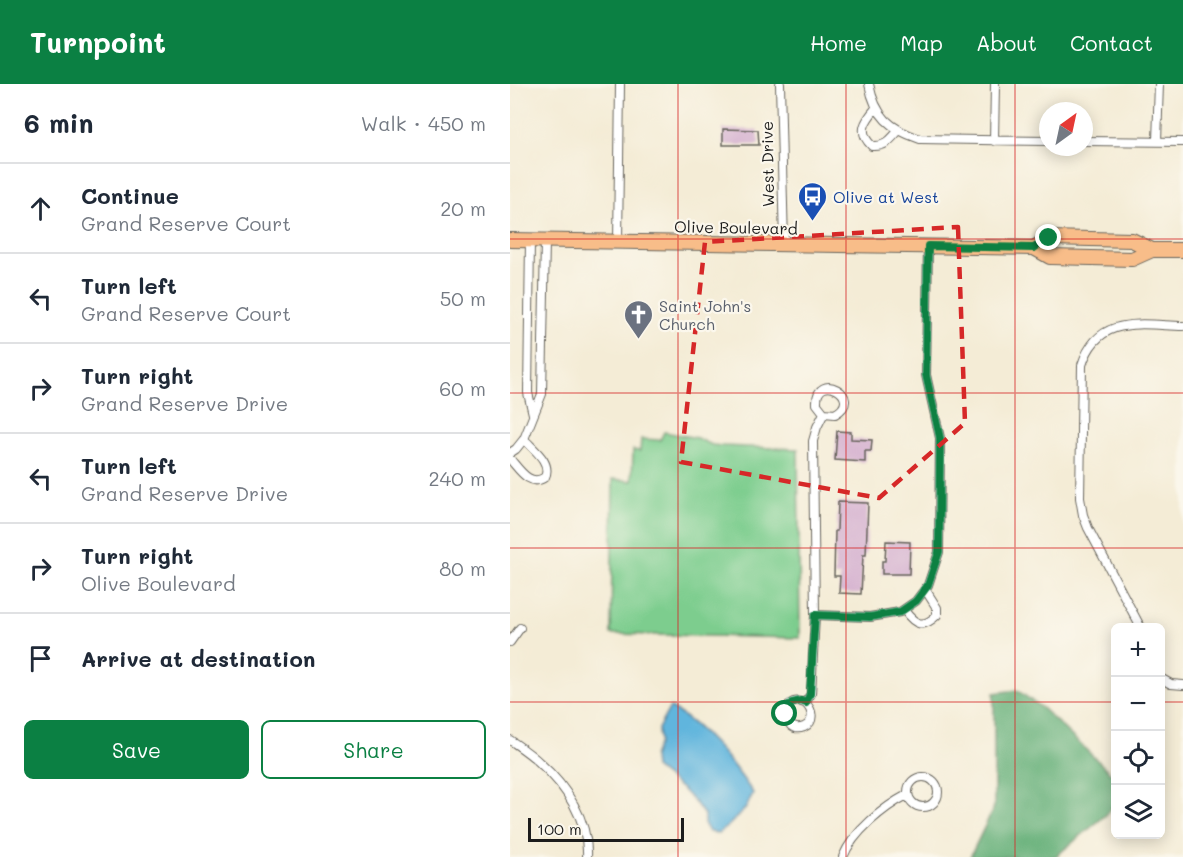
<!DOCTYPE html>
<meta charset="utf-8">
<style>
body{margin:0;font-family:Mali,sans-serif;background:#f2f2f3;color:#1f2937}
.controls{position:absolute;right:18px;bottom:18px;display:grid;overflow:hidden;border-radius:9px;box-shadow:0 3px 15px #0003}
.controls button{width:54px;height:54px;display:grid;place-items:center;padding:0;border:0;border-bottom:2px solid #e0e1e3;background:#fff;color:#1f2937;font:30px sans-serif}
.compass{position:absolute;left:529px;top:18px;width:54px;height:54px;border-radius:50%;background:#fff;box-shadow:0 3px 15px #0003;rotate:33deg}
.scale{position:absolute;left:18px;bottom:15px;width:156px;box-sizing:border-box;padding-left:6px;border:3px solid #1c1c1c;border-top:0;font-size:16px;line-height:21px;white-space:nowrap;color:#1c1c1c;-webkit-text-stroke:4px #fbf7ec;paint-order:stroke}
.stop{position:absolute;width:18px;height:18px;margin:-14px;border:4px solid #0b8043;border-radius:50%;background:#fff}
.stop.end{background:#0b8043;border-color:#fff;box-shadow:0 2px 6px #0008}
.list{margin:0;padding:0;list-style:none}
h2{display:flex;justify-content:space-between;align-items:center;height:78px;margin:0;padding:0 24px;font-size:26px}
h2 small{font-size:20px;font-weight:400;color:#747a83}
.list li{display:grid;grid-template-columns:39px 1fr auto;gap:18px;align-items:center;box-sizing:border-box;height:90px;padding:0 24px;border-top:2px solid #e0e1e3}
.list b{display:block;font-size:22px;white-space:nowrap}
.list p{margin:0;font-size:20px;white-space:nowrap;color:#747a83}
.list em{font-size:20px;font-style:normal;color:#747a83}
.actions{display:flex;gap:12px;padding:18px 24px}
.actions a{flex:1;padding:14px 0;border:2px solid #0b8043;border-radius:9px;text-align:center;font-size:21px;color:#0b8043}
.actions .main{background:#0b8043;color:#fff}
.icon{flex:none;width:33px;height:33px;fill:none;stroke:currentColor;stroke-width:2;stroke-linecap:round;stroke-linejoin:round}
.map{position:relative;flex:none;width:673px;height:773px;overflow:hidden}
header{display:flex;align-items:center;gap:36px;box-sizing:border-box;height:84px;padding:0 30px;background:#0b8043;color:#fff}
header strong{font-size:28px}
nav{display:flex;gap:33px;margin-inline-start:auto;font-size:21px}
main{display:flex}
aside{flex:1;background:#fff}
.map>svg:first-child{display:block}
</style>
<header>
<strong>Turnpoint</strong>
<nav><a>Home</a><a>Map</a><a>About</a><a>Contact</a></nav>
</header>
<main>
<aside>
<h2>6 min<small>Walk · 450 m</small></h2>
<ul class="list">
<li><svg class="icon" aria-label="ahead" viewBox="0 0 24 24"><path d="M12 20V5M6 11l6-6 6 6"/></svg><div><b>Continue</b><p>Grand Reserve Court</p></div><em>20 m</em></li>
<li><svg class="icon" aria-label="left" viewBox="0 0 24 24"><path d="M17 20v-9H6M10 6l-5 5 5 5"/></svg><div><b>Turn left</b><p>Grand Reserve Court</p></div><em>50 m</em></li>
<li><svg class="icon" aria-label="right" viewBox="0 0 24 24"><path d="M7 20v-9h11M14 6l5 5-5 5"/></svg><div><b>Turn right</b><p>Grand Reserve Drive</p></div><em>60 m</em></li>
<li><svg class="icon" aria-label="left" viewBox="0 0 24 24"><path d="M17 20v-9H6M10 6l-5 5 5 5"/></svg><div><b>Turn left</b><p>Grand Reserve Drive</p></div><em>240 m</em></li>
<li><svg class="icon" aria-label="right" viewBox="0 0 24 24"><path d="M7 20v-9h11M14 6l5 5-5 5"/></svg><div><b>Turn right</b><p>Olive Boulevard</p></div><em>80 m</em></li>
<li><svg class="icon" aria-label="arrive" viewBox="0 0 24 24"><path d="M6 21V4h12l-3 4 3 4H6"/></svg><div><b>Arrive at destination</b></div></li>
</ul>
<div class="actions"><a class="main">Save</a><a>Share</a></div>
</aside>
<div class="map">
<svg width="673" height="773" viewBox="0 0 673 773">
<rect width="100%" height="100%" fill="#fbf7ec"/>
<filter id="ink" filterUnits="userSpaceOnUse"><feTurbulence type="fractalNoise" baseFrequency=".0167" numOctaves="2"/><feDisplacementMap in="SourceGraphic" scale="12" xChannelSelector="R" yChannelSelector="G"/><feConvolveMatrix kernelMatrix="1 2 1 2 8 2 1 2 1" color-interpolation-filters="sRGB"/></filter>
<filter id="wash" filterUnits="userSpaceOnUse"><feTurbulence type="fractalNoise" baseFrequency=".008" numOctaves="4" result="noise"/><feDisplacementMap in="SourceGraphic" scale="24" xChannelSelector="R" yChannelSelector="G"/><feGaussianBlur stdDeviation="1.35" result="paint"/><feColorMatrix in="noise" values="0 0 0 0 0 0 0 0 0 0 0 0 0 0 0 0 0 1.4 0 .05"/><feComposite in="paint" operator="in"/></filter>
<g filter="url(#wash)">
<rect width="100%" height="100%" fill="#f4ecd6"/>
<path fill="#7dcd8e" stroke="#4c7455" stroke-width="1.5" d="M154,348L187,354L202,361L212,362L288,365L290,554L101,550L103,395L122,397L123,366L130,367L131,355L150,356Z"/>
<path fill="#66b079" stroke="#41664a" stroke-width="1.5" d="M507,606L532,624L605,693V719L596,731L545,773H460L484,723V609Z"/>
<path fill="#61b5dd" stroke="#3e687c" stroke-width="1.5" d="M160,623C195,645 220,675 243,709L236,724L219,741L209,749L199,748L194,739V731L187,721L173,706L144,683L143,673L149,658L148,645Z"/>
<g id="blocks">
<path fill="#d3adce" d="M213,45L248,46L249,61H213Z
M327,347L341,348V355L362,356L361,367H355V378L325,376Z
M328,418L358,419L356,471H353L351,510L329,509L330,492H324L325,447H327Z
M376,457L400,458L399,490H372V477H375Z"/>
</g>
</g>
<g filter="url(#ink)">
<use href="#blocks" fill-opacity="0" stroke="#68655d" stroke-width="1.5"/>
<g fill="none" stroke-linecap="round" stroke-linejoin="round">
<defs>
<path id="minor" d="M270,0L274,160
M359,0C365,32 380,45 410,55L538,57
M366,24C355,37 347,48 362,62C376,63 380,56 389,46
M484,57L485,0
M574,57L673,58
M647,57L649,0
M20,156L18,309L23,330
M108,158L110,0
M0,369L6,365L14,355L32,310L35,157
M0,375C9,385 20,404 35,393C42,378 23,365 14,355
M394,526C405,541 413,545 427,531V524L415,505
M305,531L360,533L390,528L406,517L418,501L429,468L430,354L416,291L418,162
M631,544L578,444L573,431L570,414L572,281C588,230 631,241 673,242
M0,558L10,544
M650,594L661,600L673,601
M295,619C268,609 272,652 294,643C305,638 303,626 295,619L301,610L305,531L303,357L307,343L314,329L325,330C356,313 305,285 307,320L314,329
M0,656C10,663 21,670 30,679C56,702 79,737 77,773
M398 708a15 15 0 1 1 30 0a15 15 0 1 1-30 0Z
M333,773C343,748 374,723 397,711"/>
<path id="primary" d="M0,156L524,164L540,173L622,175L642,166
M524,164L539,154L622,156L642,166H673"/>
</defs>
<use href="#minor" stroke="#68655d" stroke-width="10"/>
<use href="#primary" stroke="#68655d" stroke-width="16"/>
<use href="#minor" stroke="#fff" stroke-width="8"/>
<use href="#primary" stroke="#f8bd89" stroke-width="14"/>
</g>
</g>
<g fill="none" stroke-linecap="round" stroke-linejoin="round" filter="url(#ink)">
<path stroke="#0b8043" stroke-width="8" d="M275,630L276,625L282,619L291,617L296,619L300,610L305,531L360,533L390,528L406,517L418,501L429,468L430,354L416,291L418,162L524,164L539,154"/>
</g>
<path fill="none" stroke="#d62828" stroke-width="4.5" stroke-dasharray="12 8" stroke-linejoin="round" d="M448,143L455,339L369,414L171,378L195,158Z"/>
<path fill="none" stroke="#d62828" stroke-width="1.5" stroke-opacity="0.55" d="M168,0V773M336,0V773M505,0V773M0,155H673M0,309H673M0,464H673M0,618H606M650,618H673"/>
<defs>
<symbol id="bus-pin" viewBox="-11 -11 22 30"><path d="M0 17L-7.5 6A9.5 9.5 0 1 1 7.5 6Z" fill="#1a4fb4" stroke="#fbf7ec"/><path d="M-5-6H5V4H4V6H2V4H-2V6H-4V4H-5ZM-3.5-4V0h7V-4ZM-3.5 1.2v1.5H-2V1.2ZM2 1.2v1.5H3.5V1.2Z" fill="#fff"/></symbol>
<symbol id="church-pin" viewBox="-11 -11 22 30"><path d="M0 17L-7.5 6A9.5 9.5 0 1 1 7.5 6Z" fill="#6b7280" stroke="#fbf7ec"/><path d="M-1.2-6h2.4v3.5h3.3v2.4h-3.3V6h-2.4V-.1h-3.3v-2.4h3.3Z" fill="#fff"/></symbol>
</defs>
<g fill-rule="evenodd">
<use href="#bus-pin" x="286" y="96" width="33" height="45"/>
<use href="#church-pin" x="112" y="214" width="33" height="45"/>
</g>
<g text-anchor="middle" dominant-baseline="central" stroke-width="4.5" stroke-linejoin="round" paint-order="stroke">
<g font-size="16" fill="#1c1c1c" stroke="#fbf7ec">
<text transform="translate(257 80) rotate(-91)">West Drive</text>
<text transform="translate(226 143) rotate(1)">Olive Boulevard</text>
</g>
<g font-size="16" fill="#164399" stroke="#fbf7ec" text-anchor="start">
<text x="323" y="112">Olive at West</text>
</g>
<g font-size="16" fill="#5b616d" stroke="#fbf7ec" text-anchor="start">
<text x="149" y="221">Saint John's<tspan x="149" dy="18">Church</tspan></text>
</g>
</g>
</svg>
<div class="controls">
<button>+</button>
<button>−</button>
<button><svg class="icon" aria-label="locate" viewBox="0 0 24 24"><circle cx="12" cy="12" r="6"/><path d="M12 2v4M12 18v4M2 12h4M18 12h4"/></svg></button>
<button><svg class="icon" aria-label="layers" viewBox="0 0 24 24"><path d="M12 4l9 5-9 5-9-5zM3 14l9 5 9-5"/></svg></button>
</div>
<svg class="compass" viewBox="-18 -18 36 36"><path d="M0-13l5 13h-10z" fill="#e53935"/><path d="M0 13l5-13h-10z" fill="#747a83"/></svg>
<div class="scale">100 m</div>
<div class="stop" style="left:275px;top:630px"></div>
<div class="stop end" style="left:539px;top:154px"></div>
</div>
</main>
